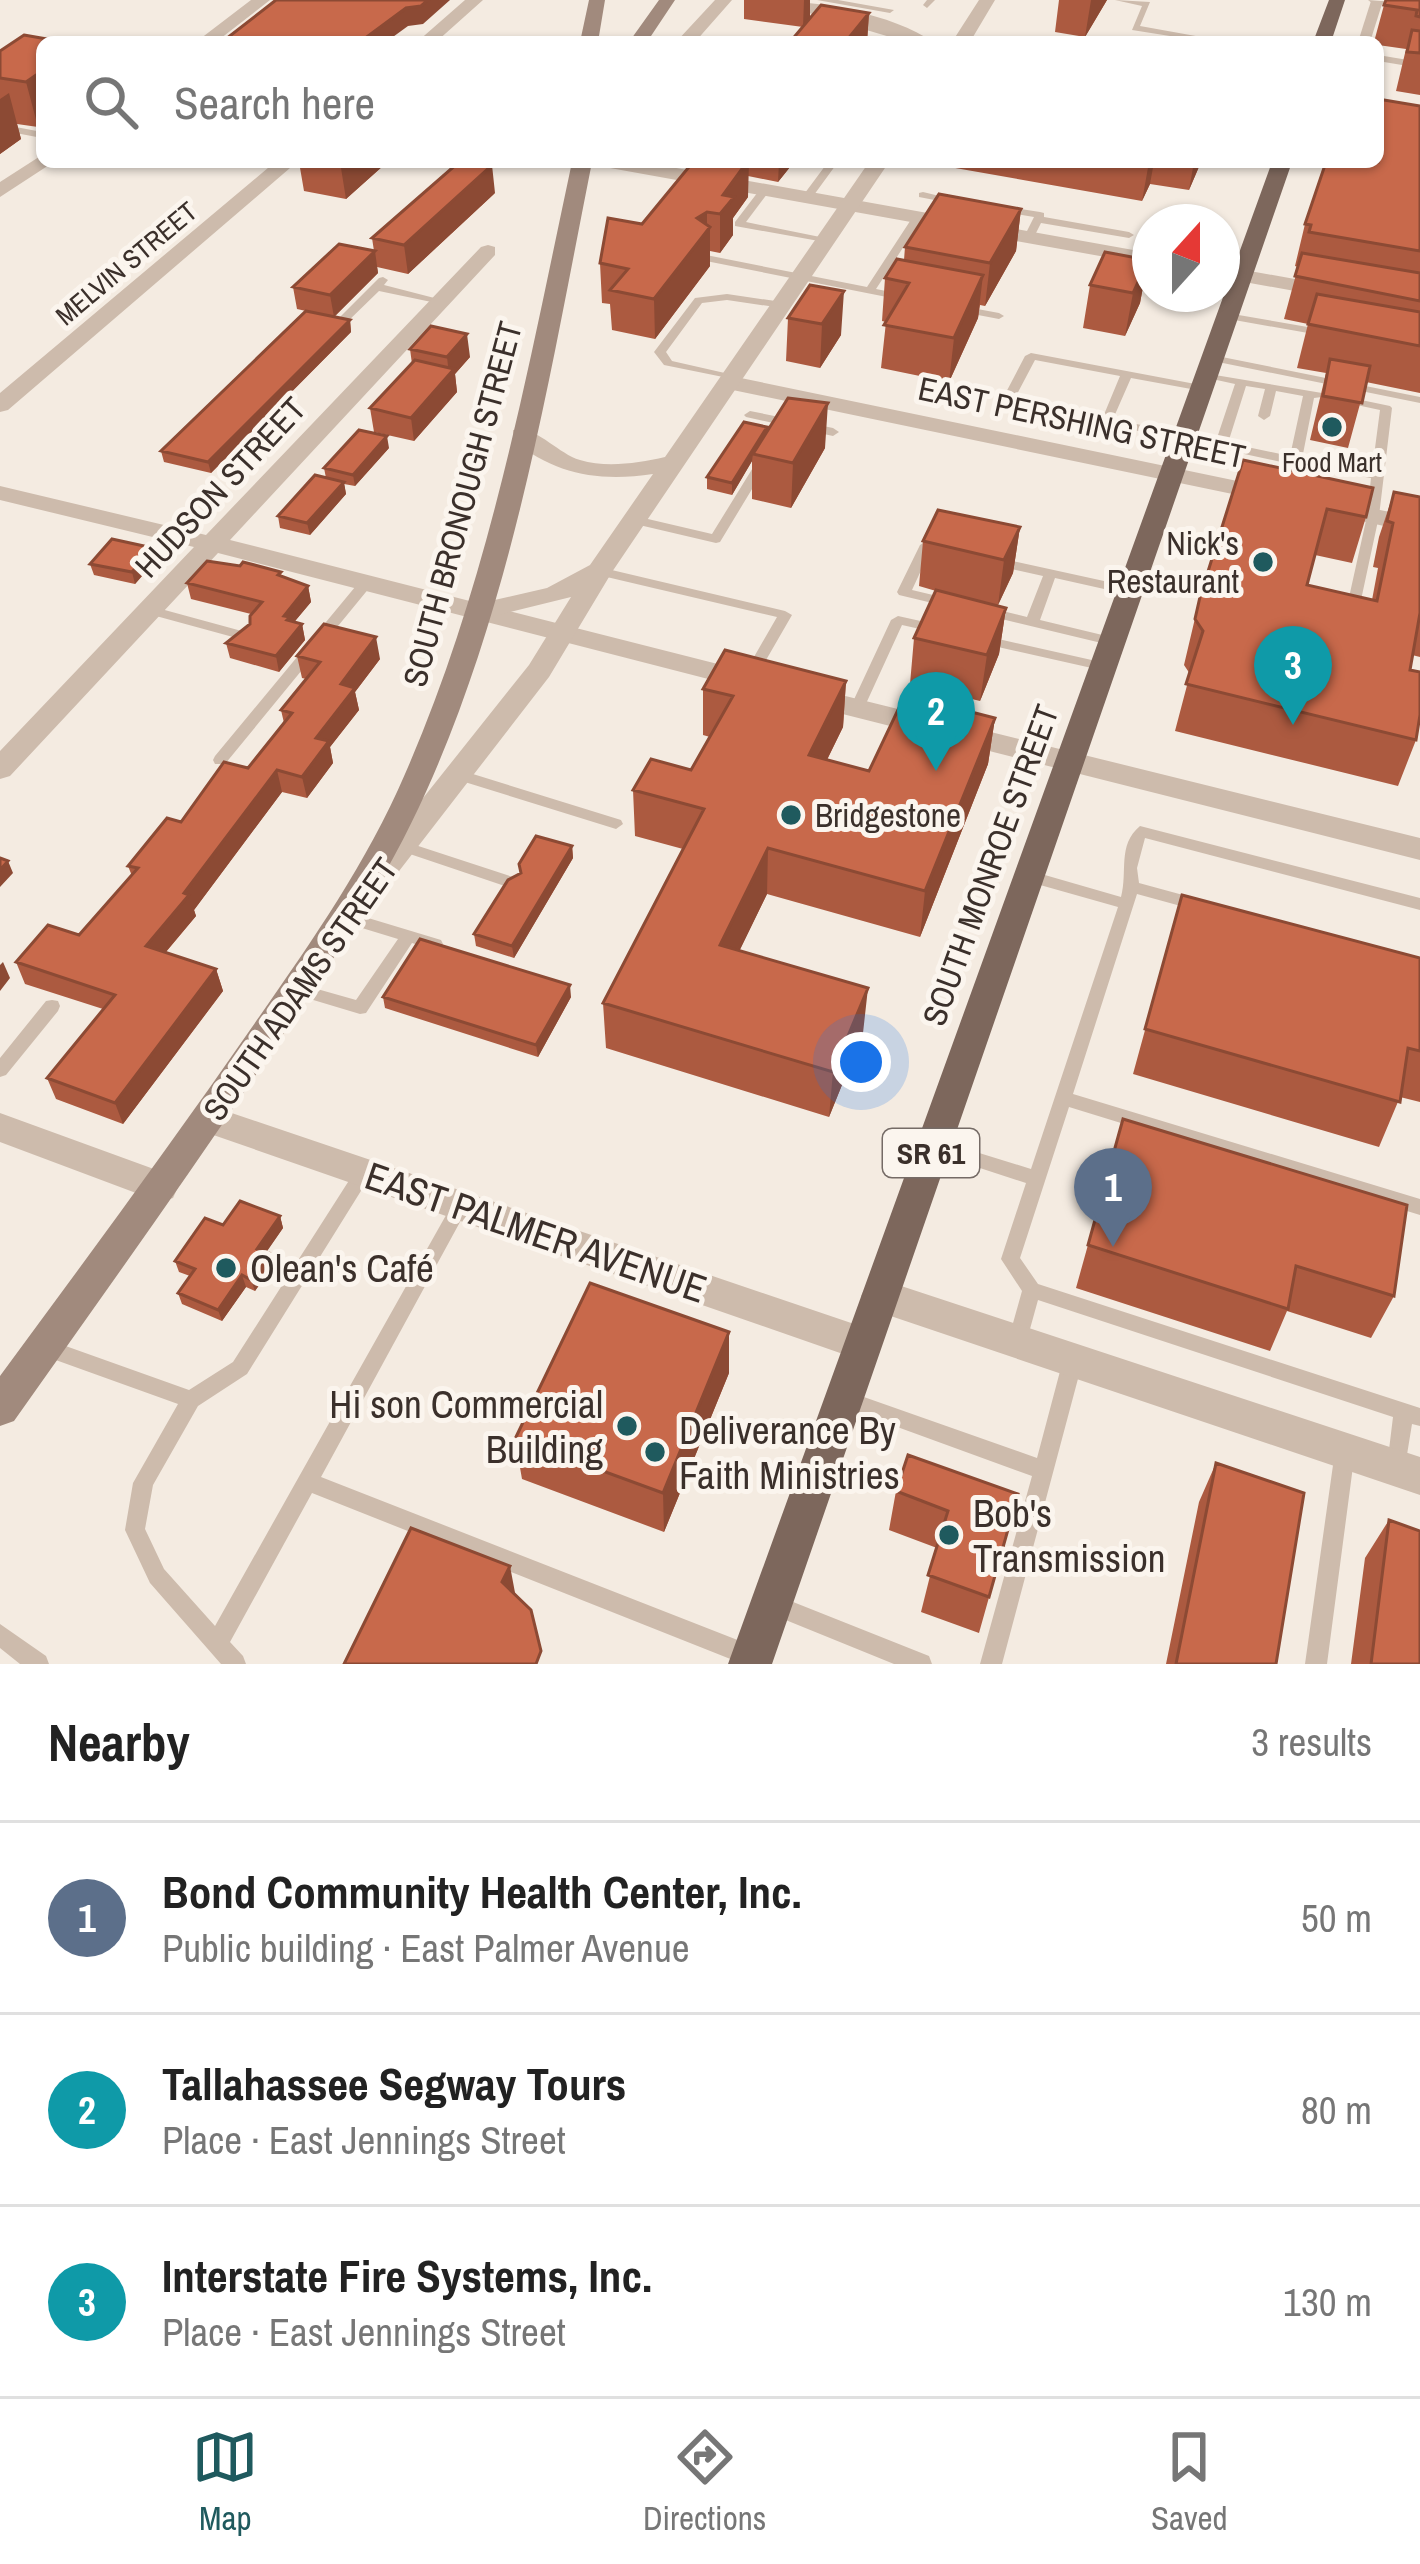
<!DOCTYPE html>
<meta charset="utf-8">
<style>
body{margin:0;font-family:"Archivo Narrow",sans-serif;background:#f2f2f2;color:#222}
.compass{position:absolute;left:1132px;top:204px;width:108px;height:108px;border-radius:50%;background:#fff;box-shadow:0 3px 9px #0004;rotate:21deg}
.you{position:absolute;left:861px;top:1062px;width:42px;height:42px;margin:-30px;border:9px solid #fff;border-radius:50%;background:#1a73e8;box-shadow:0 0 0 18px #1a73e833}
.badge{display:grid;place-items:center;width:78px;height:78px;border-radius:50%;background:#1f5a5e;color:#fff;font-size:39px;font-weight:700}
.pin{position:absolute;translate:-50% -99px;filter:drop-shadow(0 3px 6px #0008)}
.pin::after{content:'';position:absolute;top:63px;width:42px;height:36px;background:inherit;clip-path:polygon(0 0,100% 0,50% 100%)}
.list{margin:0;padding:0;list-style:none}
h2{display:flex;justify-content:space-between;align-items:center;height:156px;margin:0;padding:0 48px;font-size:51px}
h2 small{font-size:39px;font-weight:400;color:#767676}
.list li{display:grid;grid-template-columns:78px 1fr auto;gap:36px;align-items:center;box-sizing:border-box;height:192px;padding:0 48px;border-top:3px solid #e0e0e0}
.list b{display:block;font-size:45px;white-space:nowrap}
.list p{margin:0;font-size:39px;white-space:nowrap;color:#767676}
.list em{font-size:39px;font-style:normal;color:#767676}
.icon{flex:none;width:66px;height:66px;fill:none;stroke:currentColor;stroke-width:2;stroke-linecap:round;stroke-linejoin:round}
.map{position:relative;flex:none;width:1420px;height:1664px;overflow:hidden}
.search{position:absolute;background:#fff;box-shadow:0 3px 9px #0004;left:36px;right:36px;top:36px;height:132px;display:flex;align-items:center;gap:30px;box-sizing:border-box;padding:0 42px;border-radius:18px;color:#767676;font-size:45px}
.sheet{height:732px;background:#fff}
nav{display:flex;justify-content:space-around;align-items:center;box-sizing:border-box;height:168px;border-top:3px solid #e0e0e0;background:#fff;font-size:33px;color:#767676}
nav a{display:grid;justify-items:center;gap:6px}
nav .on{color:#1f5a5e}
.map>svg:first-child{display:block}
</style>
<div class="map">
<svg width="1420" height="1664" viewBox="0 0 1420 1664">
<rect width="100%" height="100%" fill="#f4ebe1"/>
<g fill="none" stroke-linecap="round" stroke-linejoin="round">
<path fill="#cdbbac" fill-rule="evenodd" d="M817,0H838L894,10L890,13Z
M927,0H935L927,8L923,5Z
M1115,0L1150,2L1140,26L1229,42H1208L1132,30L1142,6Z
M1368,0L1420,4V10L1372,3Z
M1378,55L1420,62V68L1378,61Z
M0,124L42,132V138L0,130Z
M828,162H838L811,199H803L802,197Z
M765,187L770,190L746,222L830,239V243L735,226V222L761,188Z
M923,192L960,201L955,204L919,197V193Z
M1002,206L1040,212L1044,213V217L1129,232L1134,235L1129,238L1041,223L1033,239L1029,240L1024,237L1034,217L998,211V207Z
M918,214L923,217L876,289L906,295V299L902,300L706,261L701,258L706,255L867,287L914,215Z
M1180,216L1185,219L1183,222H1173Z
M383,277L388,280L384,285L446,301L441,304L379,291L343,326H335V322L379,278Z
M727,294L782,302L787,305L782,308L727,300L702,303L666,352L672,361L738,376V380L664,365L654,352L695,298Z
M961,306L999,313L1004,316L999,319L957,311V307Z
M1227,313L1325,330L1331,333L1325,336L1223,318L1222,316Z
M1031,353L1206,386L1208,388L1202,391L1131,378L1113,419L1216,441L1235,384L1203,377V373L1322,393V397L1314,398L1302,459L1372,471L1380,410L1338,401L1336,399L1342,396L1390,406L1392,408L1379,516L1358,614H1348L1346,611L1367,516L1371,478L1295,465L1004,402L1002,400L1025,356ZM1035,360L1120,376L1103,417L1015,398ZM1246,386L1265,389L1258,416L1264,420L1270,416L1276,391L1303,396L1290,456L1228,443Z
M1212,355L1420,397V403L1208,360V356Z
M750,411L833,428L839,432L833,436L746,417L744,415Z
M760,462L766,466L720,542L716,543L635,524L629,520L635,516L712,534L754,466Z
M926,541L941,548L935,552L930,551L912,590L954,600L956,603L954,606L949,607L899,595L897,592L920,545Z
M999,558L1136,588L1138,591L1136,594L1131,595L1055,578L1040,620L1119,639L1121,642L1119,645L1114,646L985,615L983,612L985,609L990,608L1027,617L1043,576L994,565L993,562Z
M599,567L785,611L792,615L755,679L750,681L743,676L777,617L594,574L593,571L594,568Z
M365,580L370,581L372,584L370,587L225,764H215L213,760L215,756L360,581Z
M150,606L249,633L251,636L244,640L145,613L143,610L145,607Z
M898,616L943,626L945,629L938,633L902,625L864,708L857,713L852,711L850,708L891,620Z
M985,636L1105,663L1112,667L1105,671L980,643L978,640L980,637Z
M460,770L621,820L623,824L616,829L455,779L453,775L455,771Z
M1140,826L1420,898V910L1145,838L1137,868L1139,883L1205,901L1207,905L1205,909L1199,911L1137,894L1073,1094L1420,1199V1215L1069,1107L1020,1258L1038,1284L1420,1408V1426L1412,1424L1404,1473L1397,1476L1390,1473L1387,1466L1393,1417L1038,1300L1025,1347L1018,1350L1011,1347L1008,1341L1022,1291L1001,1259L1026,1183L928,1151L925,1146L928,1141L934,1139L1031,1169L1118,907L1026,881L1023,877L1026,873L1031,871L1121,897C1128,872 1117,845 1140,826Z
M403,841L516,878L519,882L516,886L511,888L398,850L395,846L398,842Z
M345,911L441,940L443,944L441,948L435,950L412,943L366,1013L360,1014L290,993L288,989L290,985L296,983L356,1000L398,939L339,921L337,917L339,913Z
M52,1000L58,1001L60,1006L58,1011L6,1075L0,1077V1058L46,1001Z
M363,1165L369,1168L372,1173L369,1178L247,1374L198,1406L153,1485L145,1529L164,1569L215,1626L454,1201L460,1198L466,1201L469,1206L466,1211L321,1477L758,1648L761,1656L758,1664H743L312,1493L230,1642L243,1656L246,1664H221L150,1583L125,1530L133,1483L178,1404L39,1354L36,1348L39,1342L46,1339L189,1390L233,1362L357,1168Z
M1073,1351L1080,1354L1083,1360L1002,1664H980L1032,1476L837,1405L834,1399L837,1393L844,1390L1037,1458L1063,1360L1066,1354Z
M1345,1442L1352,1444L1355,1451L1327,1664H1305L1335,1451L1338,1444Z
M773,1594L929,1656L932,1664H894L766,1612L762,1605L766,1598Z
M0,1624L46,1656L49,1664H20L0,1648Z"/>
<path fill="#cdbbac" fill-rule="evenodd" d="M1371,1H1383L1370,42H1358Z"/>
<path fill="#cdbbac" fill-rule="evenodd" d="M251,0H270L216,42H196Z
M465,0H483L436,42H417Z
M715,0H732L695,42H676Z
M42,155V162H51L49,165L0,197V182Z
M275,162H297L8,410L0,412V393Z
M600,162H643L1150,253V265L610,168Z
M488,245L495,247V255L230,540L761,675L765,681L761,687L751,690L218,553L10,776L0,779V751L194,547L0,500V486L206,535L481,247Z
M1222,266L1328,285L1339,291L1328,297L1222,278Z
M731,376L1271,488L1283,495L1271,502L723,388L720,383Z
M1330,500L1420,518V534L1321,512L1318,507Z
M809,687L1420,838V860L799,703L795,696L799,689Z
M0,1113L173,1176L178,1187L173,1198L160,1202L0,1142Z"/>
<path fill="#cdbbac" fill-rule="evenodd" d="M765,0C813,0 894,14 933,42H907Z
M979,0H995L970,42H952Z
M869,162H889L612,572L549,677L379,897H357L353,889L357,881L529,665L571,597L477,620L464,612L468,606L547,588L590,565L653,474C600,482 555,475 513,440V430C536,425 557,453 580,460C607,468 638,463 665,457Z
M208,1105L863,1327L876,1332L882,1344L876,1356L863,1361L196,1129L191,1119L196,1109Z
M880,1279L1420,1457V1495L867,1308L861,1296L867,1284Z"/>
<path fill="#a18a7d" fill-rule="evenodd" d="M589,0H605L598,42H580Z
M659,0H675L647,42H629Z
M572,162H592C551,368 517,581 433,776C391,874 333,961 273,1049C189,1175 101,1298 14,1421L0,1426V1376C84,1262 169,1147 250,1030C307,948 365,867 405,774C490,580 528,368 572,162Z"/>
<path fill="#7d675c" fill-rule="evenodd" d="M1329,0H1345L1331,42H1313Z
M1272,162H1292L772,1664H728Z"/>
</g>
<path fill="#ac5a40" d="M744,0H804V16L810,18L869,13L867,42H790L803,27L744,19Z
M1059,0H1107L1085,37L1055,32Z
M1420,0V95L1396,91L1406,49L1378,45V42H1374L1384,5Z
M42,42V124L38,127L17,124L21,139L0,154V51Z
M1420,106V393L1366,382L1348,448L1310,440L1326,373L1297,368L1308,324L1284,319L1298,267L1295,266L1305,224Z
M299,162H384V165L346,199L304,191Z
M693,162H794L778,182L748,176V197L733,218V235L720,253L710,251V266L655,339L612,330L610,304L602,303L600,263L642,224Z
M921,162H1201L1189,190L1150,184L1142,201Z
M495,193L408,274L377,267L378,273L334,317L350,320L351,332L211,473L164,462L161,451L306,311L297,309L293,287L374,251L372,238Z
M1021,209L1016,251L985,306L980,305L978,318L949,382L881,368L886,322L882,321L885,278L904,260L905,247Z
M1148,260L1140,303L1125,336L1083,328L1090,285Z
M810,285L841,335L820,368L786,361L788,318Z
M410,349L470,357L455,374L457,392L414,441L374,432L370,408L412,364Z
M767,432L825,448L791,508L752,499V461L732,495L707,489V477Z
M389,448L355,486L344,484L346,494L310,535L280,528L278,516L326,478L324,468Z
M1243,460L1366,517L1352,563L1315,555L1307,585L1372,600L1378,568L1373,567L1379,537L1394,492L1420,497V657L1412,655L1410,670L1416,740L1398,786L1175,731L1190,674L1184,665L1200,597Z
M1020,527L1013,573L998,605L1006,608L999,654L980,701L910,684L914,638L936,591L919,586L923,541Z
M153,548L156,560L135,584L94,575L90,564Z
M281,572L282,577L308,586L311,602L294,622L302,624L305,640L279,672L230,658L226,643L250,624L251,614L191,599L187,583Z
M297,656L380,659L355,692L359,710L330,747L333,763L307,798L282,792L194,910L196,916L166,952L216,969L223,991L123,1124L56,1099L47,1078L103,1009L25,984L16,962L79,935L132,876L128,866L248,768L284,723L281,710L306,679L302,678Z
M846,681L843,727L827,760L869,771L995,718L988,764L920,937L767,894L739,951L863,1033L829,1117L606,1048L603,1003L683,849L635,836L633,790L691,770L710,737L703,735V689Z
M572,846L573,858L514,958L476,946L474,934L520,874L519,864Z
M1182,895L1420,958V1102L1400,1097L1379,1147L1133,1074Z
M383,997H571L538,1057L385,1008Z
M1123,1119L1394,1296L1371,1338L1287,1311L1270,1351L1076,1288Z
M280,1216L283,1228L266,1252L273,1265L255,1291L246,1287L222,1321L182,1304L178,1293L190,1276L179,1272L175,1261L223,1225Z
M729,1373L664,1532L522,1479L515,1439Z
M1216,1463L1276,1664H1166L1199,1502Z
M896,1491L1018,1494L979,1633L921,1612L937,1548L889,1530Z
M1389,1520L1420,1664H1351L1365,1558Z"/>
<path fill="#8c4a34" d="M428,0H450L423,24L408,26L386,42H360L406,8Z
M804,0H810V18L803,27Z
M1091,0H1107L1085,37Z
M869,13L867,42H847Z
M42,71V124L38,127L26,82Z
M9,93L21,139L0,154V99Z
M340,162H384V165L346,199Z
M747,162H749L748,197L733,218V235L720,253V214L723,195Z
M779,162H794L778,182Z
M1149,162H1154L1150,184L1142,201Z
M1194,162H1201L1189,190Z
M492,165L495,193L408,274L404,245Z
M1021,209L1016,251L985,306L990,263Z
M707,212V231L710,227V266L655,339L654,299L697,218Z
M375,251L378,273L334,317L330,295Z
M1148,260L1140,303L1125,336L1133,293Z
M983,275L978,318L949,382L954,338Z
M844,291L841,335L820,368L822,324Z
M350,320L351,332L211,473L208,462Z
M467,334L470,357L455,374L457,392L414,441L411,418L449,375L447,357Z
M828,403L825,448L791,508L793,463Z
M767,427V438L753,454L752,461L732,495V483Z
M387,436L389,448L355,486L353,475Z
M344,482L346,494L310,535L307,523Z
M1020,527L1013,573L998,605L1004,560Z
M153,548L156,560L135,584L132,572Z
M308,586L311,602L291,626L284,616Z
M1006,608L999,654L980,701L987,655Z
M302,624L305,640L279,672L276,656Z
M376,637L380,659L355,692L359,710L330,747L333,763L307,798L302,777L316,738L341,684Z
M846,681L843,727L806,802L809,755Z
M995,718L988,764L920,937L925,891Z
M277,770L282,792L194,910L196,916L153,967L146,946Z
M572,846L573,858L514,958L512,946Z
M768,848L767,894L720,991V945Z
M8,861L13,873L0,887V870Z
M3,962L10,978L0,991V965Z
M216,969L223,991L123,1124L115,1103Z
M570,985L571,997L538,1057L536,1045Z
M868,988L863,1033L829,1117L833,1072Z
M280,1216L283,1228L261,1260L257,1249Z
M269,1253L273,1265L255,1291L251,1280Z
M242,1275L246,1287L222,1321L218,1310Z
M729,1332V1373L664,1532L663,1493Z
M510,1566L516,1598L502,1582Z"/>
<path fill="#c8694b" stroke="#8c4a34" stroke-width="3" d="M276,0H428L421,6L406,8L360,42H222Z
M1386,0H1420V17L1416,16L1417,10L1384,5Z
M821,5L869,13L847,40L857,42H790Z
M1412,30L1420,31V53L1407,52Z
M24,35L64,42H42V71L26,82L0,78V51Z
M1378,99L1420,106V251L1309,232L1311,225L1305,224L1326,162H1378Z
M459,162H490L492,165L404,245L372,238Z
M693,162H747L723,195L734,197L720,214L707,212L697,218L710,227L654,299L610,290L628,269L600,263L608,218L642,224Z
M939,194L1021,209L990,263L905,247Z
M339,244L375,251L330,295L293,287Z
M1105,252L1148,260L1133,293L1090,285Z
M1302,253L1420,273V301L1295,276Z
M897,259L983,275L954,338L884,325L909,283L885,278Z
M810,285L844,291L822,324L788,318Z
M1317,294L1420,312V346L1308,324Z
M306,311L350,320L208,462L161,451Z
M431,326L467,334L447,357L410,349Z
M1330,359L1370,366L1362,403L1323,396Z
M415,360L454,369L411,418L370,408Z
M788,398L828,403L793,463L753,454Z
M744,422L767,427L732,483L707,477Z
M359,430L387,436L353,475L324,468Z
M1243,460L1373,488L1366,517L1327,509L1307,585L1377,601L1393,523L1387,521L1394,492L1420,497V613L1410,670L1420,672V715L1416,740L1186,684L1203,631L1195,619L1200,597Z
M315,475L344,482L307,523L278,516Z
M938,510L1020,527L1004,560L923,541Z
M112,539L153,548L132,572L90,564Z
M207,561L240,566L243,562L281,572L278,575L308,586L284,616L290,617L287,620L302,624L276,656L226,643L250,624V616L262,602L187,583Z
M936,590L1006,608L987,655L914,638Z
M324,624L376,637L341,684L355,688L316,738L329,741L302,777L277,770L184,893L189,895L146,946L216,969L115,1103L47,1078L115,995L16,962L48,925L79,935L138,868L128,866L167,818L181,822L224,762L248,768L292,713L281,710L320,662L297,656Z
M725,650L846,681L809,755L869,771L905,695L995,718L925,891L768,848L720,945L868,988L833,1072L603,1003L704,809L633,790L651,759L691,770L733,696L703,689Z
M536,836L572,846L512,946L474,934L508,880L521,873L519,864Z
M0,858L8,861L0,870Z
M1182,895L1420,958V1051L1408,1048L1400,1102L1145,1029Z
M420,939L570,985L536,1045L383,997Z
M1123,1119L1407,1205L1394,1296L1296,1266L1288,1309L1088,1245Z
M240,1201L280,1216L257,1249L269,1253L251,1280L242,1275L218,1310L178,1293L195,1269L175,1261L205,1218L223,1225Z
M590,1283L729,1332L663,1493L515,1439Z
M908,1455L1018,1494L989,1597L928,1575L948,1511L896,1491Z
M1216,1463L1304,1493L1276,1664H1176Z
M1389,1520L1420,1531V1664H1371Z
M411,1528L510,1566L502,1582L531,1610L541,1651L536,1664H344Z"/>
<g fill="#1f5a5e" stroke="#fbf5ee" stroke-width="4.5">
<circle cx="1332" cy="427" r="12"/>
<circle cx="1263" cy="562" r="12"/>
<circle cx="791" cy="815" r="12"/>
<circle cx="226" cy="1268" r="12"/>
<circle cx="627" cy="1426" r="12"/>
<circle cx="655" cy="1452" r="12"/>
<circle cx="949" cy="1535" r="12"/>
</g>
<g text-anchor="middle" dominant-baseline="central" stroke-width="10" stroke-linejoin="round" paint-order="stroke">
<g font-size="27" fill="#3b302b" stroke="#fbf5ee">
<text transform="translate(126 263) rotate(-40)">MELVIN STREET</text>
</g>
<g font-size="27" fill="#3b302b" stroke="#fbf5ee">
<text x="1332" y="462">Food Mart</text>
</g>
<rect fill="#fbf5ee" stroke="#756b66" stroke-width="3" x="883" y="1129" width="96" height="48" rx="9"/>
<g font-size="30" font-weight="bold" fill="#3b302b">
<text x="931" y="1153">SR 61</text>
</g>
<g font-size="33" fill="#3b302b" stroke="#fbf5ee">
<text transform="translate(1082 422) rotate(12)">EAST PERSHING STREET</text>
<text transform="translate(220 487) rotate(-47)">HUDSON STREET</text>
<text transform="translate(462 504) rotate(-75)">SOUTH BRONOUGH STREET</text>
<text transform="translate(990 865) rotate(-70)">SOUTH MONROE STREET</text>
<text transform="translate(300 989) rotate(-55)">SOUTH ADAMS STREET</text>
</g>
<g font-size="33" fill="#3b302b" stroke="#fbf5ee" text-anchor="end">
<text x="1239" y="543">Nick's<tspan x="1239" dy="38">Restaurant</tspan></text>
<text x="815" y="815" text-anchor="start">Bridgestone</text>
</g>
<g font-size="39" fill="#3b302b" stroke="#fbf5ee">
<text transform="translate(536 1232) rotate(19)">EAST PALMER AVENUE</text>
</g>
<g font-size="39" fill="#3b302b" stroke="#fbf5ee" text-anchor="start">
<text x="250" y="1268">Olean's Café</text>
<text x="603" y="1404" text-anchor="end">Hi son Commercial<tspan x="603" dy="45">Building</tspan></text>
<text x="679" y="1430">Deliverance By<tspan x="679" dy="45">Faith Ministries</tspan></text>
<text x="973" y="1513">Bob's<tspan x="973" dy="45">Transmission</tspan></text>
</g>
</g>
</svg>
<svg class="compass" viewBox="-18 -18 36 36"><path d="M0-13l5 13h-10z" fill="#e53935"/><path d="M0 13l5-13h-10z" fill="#767676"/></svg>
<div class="you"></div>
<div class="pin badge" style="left:1113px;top:1247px;background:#5c6f8a">1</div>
<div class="pin badge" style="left:936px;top:771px;background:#0f9aa8">2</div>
<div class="pin badge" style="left:1293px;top:725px;background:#0f9aa8">3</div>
<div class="search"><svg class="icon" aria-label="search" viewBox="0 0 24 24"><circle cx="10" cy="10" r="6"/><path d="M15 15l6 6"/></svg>Search here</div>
</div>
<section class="sheet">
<h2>Nearby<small>3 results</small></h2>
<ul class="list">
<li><span class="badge" style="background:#5c6f8a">1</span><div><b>Bond Community Health Center, Inc.</b><p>Public building · East Palmer Avenue</p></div><em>50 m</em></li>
<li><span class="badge" style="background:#0f9aa8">2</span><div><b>Tallahassee Segway Tours</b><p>Place · East Jennings Street</p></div><em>80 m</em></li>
<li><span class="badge" style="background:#0f9aa8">3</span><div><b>Interstate Fire Systems, Inc.</b><p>Place · East Jennings Street</p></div><em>130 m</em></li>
</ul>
</section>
<nav>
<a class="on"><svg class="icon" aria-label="map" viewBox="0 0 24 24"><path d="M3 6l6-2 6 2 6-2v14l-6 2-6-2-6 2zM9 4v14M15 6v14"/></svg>Map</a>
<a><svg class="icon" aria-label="directions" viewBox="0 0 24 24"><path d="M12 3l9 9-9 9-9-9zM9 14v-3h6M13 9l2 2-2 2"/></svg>Directions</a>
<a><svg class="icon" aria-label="saved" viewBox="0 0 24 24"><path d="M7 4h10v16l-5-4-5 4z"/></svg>Saved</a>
</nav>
